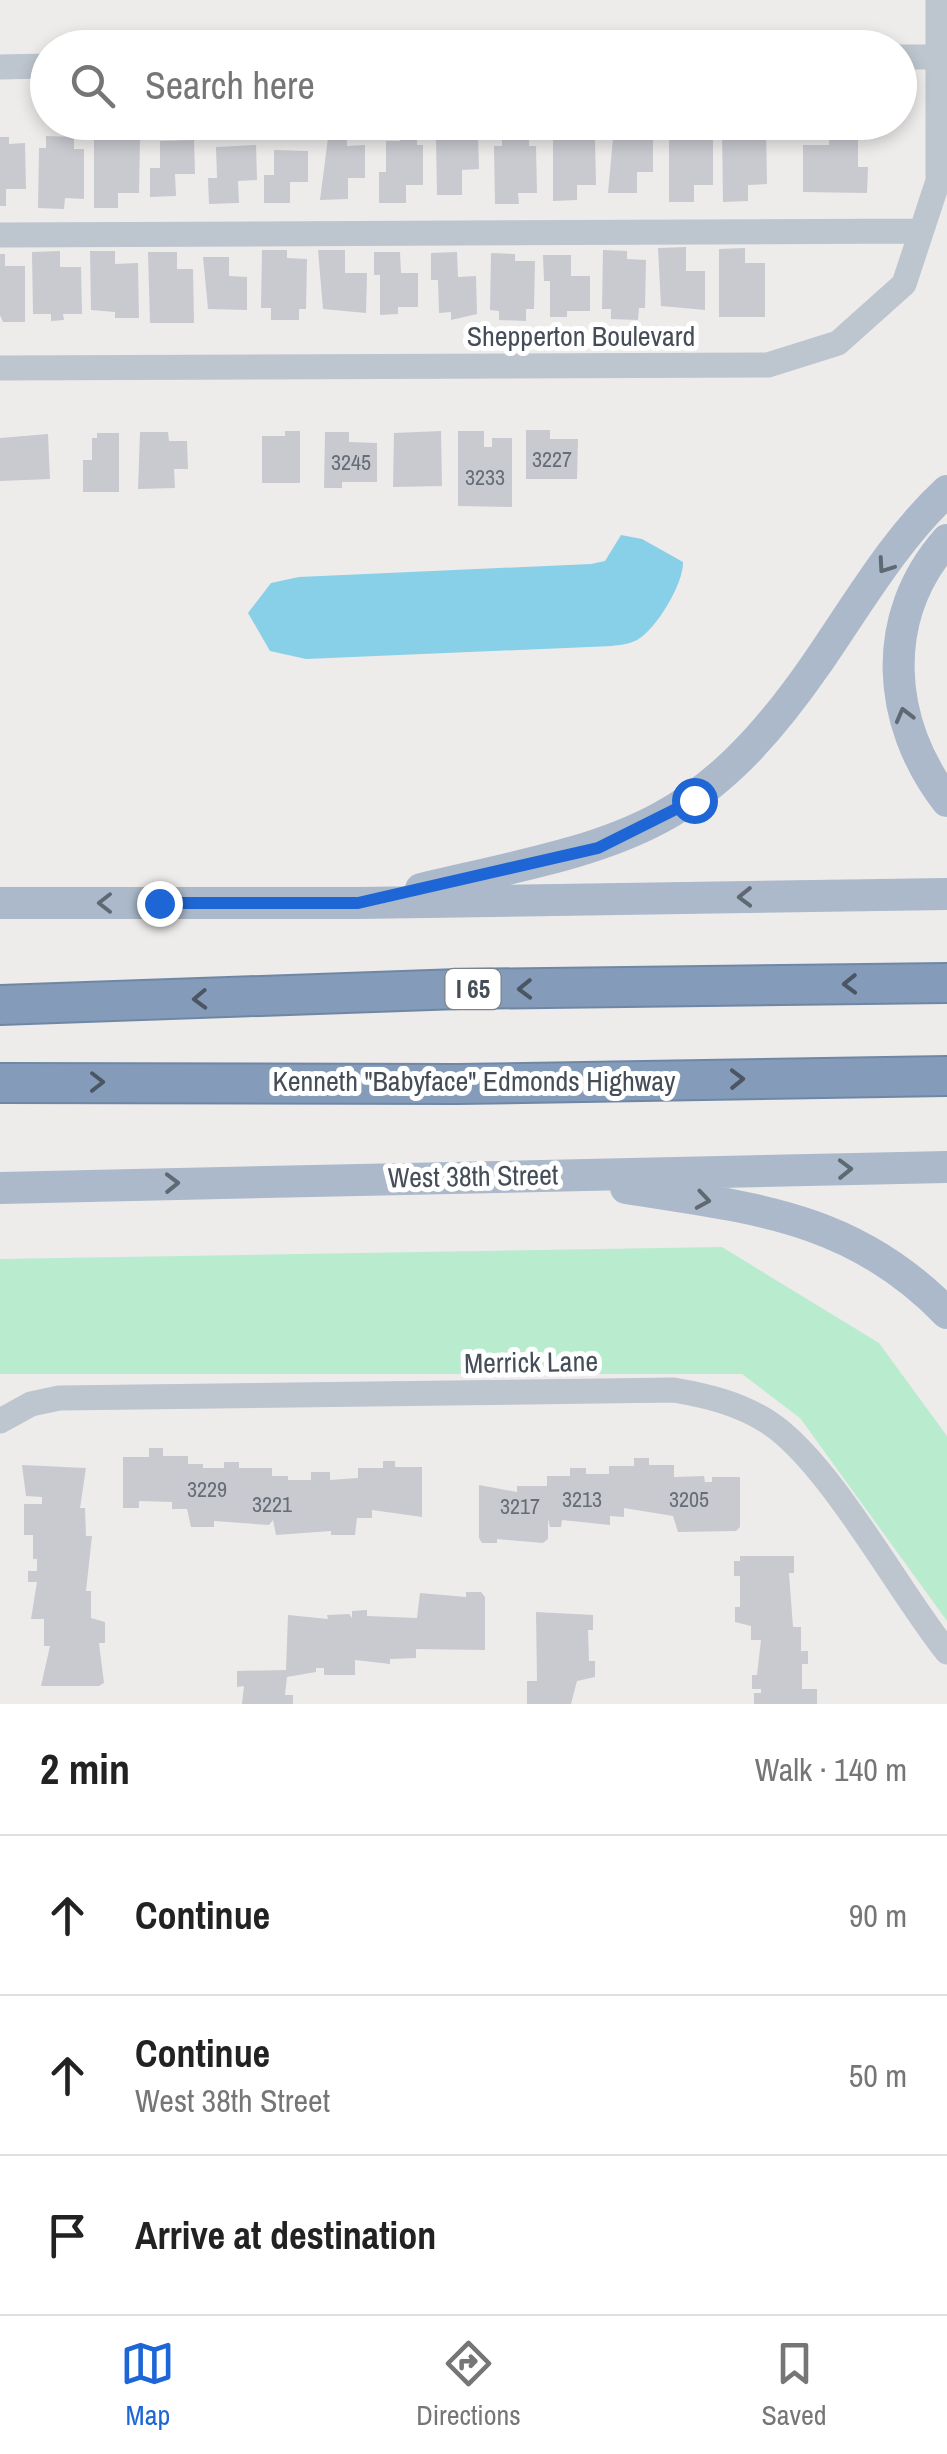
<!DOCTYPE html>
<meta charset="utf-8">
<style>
body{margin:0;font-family:"Archivo Narrow",sans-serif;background:#f2f2f2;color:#222}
.stop{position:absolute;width:30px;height:30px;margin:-22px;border:8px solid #1e66d5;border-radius:50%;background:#fff}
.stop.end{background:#1e66d5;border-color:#fff;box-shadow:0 2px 10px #0008}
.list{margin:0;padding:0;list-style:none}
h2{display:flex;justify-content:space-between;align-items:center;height:130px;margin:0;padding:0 40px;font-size:42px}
h2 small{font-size:32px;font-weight:400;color:#767676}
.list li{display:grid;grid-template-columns:65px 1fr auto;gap:30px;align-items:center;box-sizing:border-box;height:160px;padding:0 40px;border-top:2px solid #e0e0e0}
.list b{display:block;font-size:38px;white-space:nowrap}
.list p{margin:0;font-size:32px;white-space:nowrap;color:#767676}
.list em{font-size:32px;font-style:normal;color:#767676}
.icon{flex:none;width:55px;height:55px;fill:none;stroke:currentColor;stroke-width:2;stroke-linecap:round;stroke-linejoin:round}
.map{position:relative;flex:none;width:947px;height:1704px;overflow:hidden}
.search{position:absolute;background:#fff;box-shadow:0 5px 15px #0003;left:30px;right:30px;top:30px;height:110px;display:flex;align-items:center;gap:25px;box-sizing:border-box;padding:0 35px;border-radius:55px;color:#767676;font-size:38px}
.sheet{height:610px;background:#fff}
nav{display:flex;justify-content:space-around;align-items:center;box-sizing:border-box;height:140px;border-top:2px solid #e0e0e0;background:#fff;font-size:28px;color:#767676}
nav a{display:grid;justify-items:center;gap:5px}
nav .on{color:#1e66d5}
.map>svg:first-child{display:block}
</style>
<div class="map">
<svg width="947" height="1704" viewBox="0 0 947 1704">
<rect width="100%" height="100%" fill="#eeebeb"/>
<path fill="#b9eccf" d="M722,1247L879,1343L947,1436V1621L800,1418L742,1374H0V1259Z"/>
<path fill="#88cfe8" d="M621,535L642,539L683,562C684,583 656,630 637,640C630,644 619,645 612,646L306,659L270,651L248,613L271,583L299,577L591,564L605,561Z"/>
<path fill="#c8cad0" d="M766,127L767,184L748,185V201L723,202L722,129Z
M684,132H697V139H713V185H694V202H669V139H684Z
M829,132H858V167H868L867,193L803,192V145H829Z
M502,134H529V146H536L537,193H518L519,204H495L494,146H502Z
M569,134L595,140L596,185H577V200L553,201V139H569Z
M455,135H478L479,169L462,170V195H437L436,138L455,140Z
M46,136L74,137V149H84V199L65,198L64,209L38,208L39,148H46Z
M400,136H417V145H423V185H406V203H379V172H386V141H400Z
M0,137H9V144L25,143L26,189H6V206H0Z
M653,137V172H637V193H608L613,138Z
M328,138H347V146L365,145V178H348V199L320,200Z
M94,139H140L139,193H118V208H94Z
M194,140L195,174H175L176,196L150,197V168H160V141Z
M256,145L257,180L238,181L239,203L209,204L208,178H217L216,147Z
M274,150L308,151V182H290V203H264V175H274Z
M686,247V271H705V310L661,306L658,248Z
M745,248V263H765V317H719V249Z
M262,250H287V258L307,259L306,309H299V320H271V308H261Z
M318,250H345V273H367L366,313L323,309Z
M603,250L627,251V259L646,260L645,308H639L638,320L611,319V309H602Z
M60,251V267H81L82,314H63L64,320L51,321V314H33L32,252Z
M90,251H115V264L138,263L139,318H115V312L91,310Z
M148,252H177V269H193L194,323H150Z
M374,252H400L401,273H418V307H398V314L380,315V275H374Z
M457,252L458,277L476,276L477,314L451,320V312L439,313L438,280H431V253Z
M491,253L515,254V261H535L534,309H526V321L499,320V311L490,310Z
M0,254H5V266H25V322H3L0,315Z
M543,255H571V276H590V311H567V317H550V281H544Z
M203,257H229V276L247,277V310L208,309Z
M526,430H550V439H578L577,479H526Z
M285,431H300V483H262V436H285Z
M441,431L442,486L393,487L394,433Z
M458,431H484V447H492V438H512V507L458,506Z
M140,432H168L169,441H187L188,469H174L175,488L138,489Z
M325,432H349V442L377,443V482H342V488H324Z
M97,433H119V492H83V460H92V438H97Z
M48,434L50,479L0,481V438Z
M149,1448H163V1456H188V1464H203V1468H224V1462H239V1468H272V1476H288V1480H311V1472H330V1480L358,1478V1468H383V1461H395V1467H422V1517L372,1510V1518H357L355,1535H331V1531L276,1535L273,1520L269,1525L214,1521V1527H191L187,1509H172V1502L139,1501V1508H123V1457H149Z
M634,1458H649V1465H674V1477L704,1476L705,1482H712V1477H740V1527L736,1531L678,1532L673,1516L624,1508V1517L610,1516V1525L562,1520L561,1527H550L548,1519V1539L543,1543L497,1539V1543H482L479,1538V1485L517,1492V1486H547V1476H570V1468H586V1474H609V1466H634Z
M22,1465L86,1468L80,1508H85L86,1536H92L86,1591H91V1618L105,1622V1643H99L104,1683L99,1686H41L50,1646H44V1619H31L37,1582H28V1571H37V1559H33V1535H24V1504H42V1497L26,1496Z
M740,1556H794V1573H789L793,1627H801V1651H808V1664H802V1689H817V1704H754V1693H761V1689H752V1675H757L761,1640H751V1626L735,1622V1607H740V1576H734V1561H740Z
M466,1592H481L485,1597V1650L416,1649V1658L390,1659V1664L355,1660V1675H324V1668H316V1672L287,1677L285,1695H293V1704H242L244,1686L237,1687V1671L286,1670L288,1615L328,1619L327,1615L349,1614L352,1618V1611L367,1610V1616L417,1618L420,1593L466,1597Z
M536,1612L593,1615V1630H588L589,1661H595V1677L577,1681L571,1704H527V1681H537Z"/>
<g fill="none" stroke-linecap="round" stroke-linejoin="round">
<defs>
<path id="highway" d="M0,1005L459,989L947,983
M0,1083L457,1084L947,1076"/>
</defs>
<use href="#highway" stroke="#6f87a5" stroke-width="42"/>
<path stroke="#bdc5ce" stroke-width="25" d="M900,57H947
M0,67L48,66
M0,235L921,231
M0,368L768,365L838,343L904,284L938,181V0
M0,1421L31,1404L59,1398L674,1390C708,1396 738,1403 768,1422C829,1461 898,1591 947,1652"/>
<path stroke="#abb9ca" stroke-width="32" d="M947,540C879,617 886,722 947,801
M421,889C613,844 695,839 815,666C856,607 894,540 947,491
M0,903H358L947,894
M0,1188L947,1167
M626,1188C753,1208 853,1216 947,1313"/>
<use href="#highway" stroke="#849cba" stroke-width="38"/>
</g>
<defs><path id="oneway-chevron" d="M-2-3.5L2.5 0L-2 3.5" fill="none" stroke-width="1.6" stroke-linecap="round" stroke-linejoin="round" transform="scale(2.5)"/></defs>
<g stroke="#5e6974">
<use href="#oneway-chevron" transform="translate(885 566) rotate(125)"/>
<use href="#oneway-chevron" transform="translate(904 715) rotate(-105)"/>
<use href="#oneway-chevron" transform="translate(745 897) rotate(179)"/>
<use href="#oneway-chevron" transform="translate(105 903) rotate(180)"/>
<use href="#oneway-chevron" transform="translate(845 1169) rotate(-1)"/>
<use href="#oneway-chevron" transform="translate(172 1183) rotate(-1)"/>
<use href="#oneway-chevron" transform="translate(703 1200) rotate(9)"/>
</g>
<g stroke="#4b5662">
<use href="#oneway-chevron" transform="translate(850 984) rotate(179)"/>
<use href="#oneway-chevron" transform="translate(525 989) rotate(179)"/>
<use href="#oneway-chevron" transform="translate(200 999) rotate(178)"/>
<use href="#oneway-chevron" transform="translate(737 1079) rotate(-1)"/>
<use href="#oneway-chevron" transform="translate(97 1082)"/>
</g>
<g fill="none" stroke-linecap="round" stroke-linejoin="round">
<path stroke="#1e66d5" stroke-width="12" d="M159,903H358L598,848L694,800"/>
</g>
<g text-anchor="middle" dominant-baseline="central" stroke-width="10" stroke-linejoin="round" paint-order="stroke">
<g font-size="22" fill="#666d76">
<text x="552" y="459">3227</text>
<text x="351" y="462">3245</text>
<text x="485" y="477">3233</text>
<text x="207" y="1489">3229</text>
<text x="582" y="1499">3213</text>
<text x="689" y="1499">3205</text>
<text x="272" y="1504">3221</text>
<text x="520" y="1506">3217</text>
</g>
<rect fill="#fff" stroke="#7d838a" stroke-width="2.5" x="445.5" y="969" width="55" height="40" rx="8"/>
<g font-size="25" font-weight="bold" fill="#454e58">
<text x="473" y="989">I 65</text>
</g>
<g font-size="28" fill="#454e58" stroke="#fff">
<text x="581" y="336">Shepperton Boulevard</text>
<text x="474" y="1081">Kenneth "Babyface" Edmonds Highway</text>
<text transform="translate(473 1176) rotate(-1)">West 38th Street</text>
<text transform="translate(531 1362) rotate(-1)">Merrick Lane</text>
</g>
</g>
</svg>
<div class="stop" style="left:694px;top:800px"></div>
<div class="stop end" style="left:159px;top:903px"></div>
<div class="search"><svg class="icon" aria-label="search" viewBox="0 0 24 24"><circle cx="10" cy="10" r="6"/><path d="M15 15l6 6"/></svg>Search here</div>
</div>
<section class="sheet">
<h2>2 min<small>Walk · 140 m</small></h2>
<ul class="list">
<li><svg class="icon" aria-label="ahead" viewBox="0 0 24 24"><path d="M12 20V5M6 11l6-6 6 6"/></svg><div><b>Continue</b></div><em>90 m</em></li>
<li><svg class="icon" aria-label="ahead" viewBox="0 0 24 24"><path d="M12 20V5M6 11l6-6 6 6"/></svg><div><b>Continue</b><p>West 38th Street</p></div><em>50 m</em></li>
<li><svg class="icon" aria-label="arrive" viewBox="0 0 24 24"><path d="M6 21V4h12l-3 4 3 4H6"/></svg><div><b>Arrive at destination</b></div></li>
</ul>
</section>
<nav>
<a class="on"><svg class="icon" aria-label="map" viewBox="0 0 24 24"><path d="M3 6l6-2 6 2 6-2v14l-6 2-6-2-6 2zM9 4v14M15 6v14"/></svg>Map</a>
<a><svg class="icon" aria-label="directions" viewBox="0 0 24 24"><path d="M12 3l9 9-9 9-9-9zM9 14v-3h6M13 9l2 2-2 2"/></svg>Directions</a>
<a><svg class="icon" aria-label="saved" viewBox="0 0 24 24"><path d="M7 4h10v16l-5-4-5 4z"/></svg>Saved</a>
</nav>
